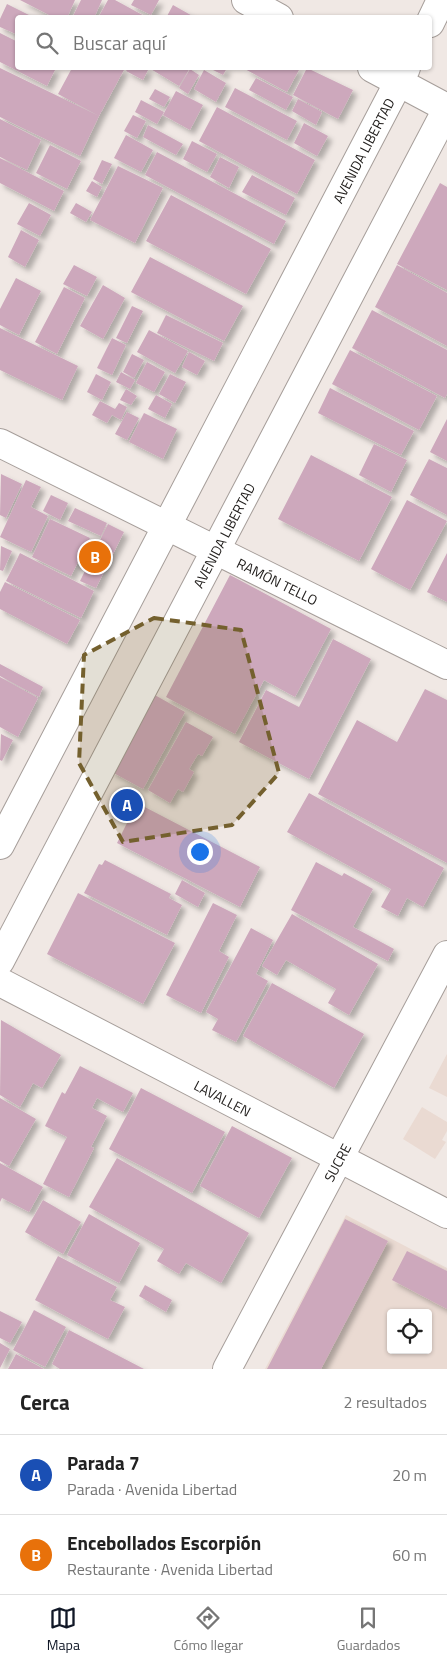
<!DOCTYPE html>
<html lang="es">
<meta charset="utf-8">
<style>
body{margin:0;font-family:"Titillium Web",sans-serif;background:#f6f6f6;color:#222}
.controls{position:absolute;right:15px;bottom:15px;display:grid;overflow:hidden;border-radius:5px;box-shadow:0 1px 4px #0004}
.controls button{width:45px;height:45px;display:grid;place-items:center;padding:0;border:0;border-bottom:1px solid #e0e0e0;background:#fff;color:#222;font:25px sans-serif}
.you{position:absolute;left:199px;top:851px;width:18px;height:18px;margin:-12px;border:4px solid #fff;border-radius:50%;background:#1a73e8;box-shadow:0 0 0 8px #1a73e833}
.badge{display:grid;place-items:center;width:32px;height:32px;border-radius:50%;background:#111827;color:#fff;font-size:16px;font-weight:700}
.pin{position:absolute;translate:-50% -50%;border:2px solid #fff;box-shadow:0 1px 5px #0006}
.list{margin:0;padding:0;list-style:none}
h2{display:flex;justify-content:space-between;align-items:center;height:65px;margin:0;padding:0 20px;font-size:21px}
h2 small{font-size:16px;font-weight:400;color:#767676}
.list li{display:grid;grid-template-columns:32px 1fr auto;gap:15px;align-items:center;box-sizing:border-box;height:80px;padding:0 20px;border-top:1px solid #e0e0e0}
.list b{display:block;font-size:19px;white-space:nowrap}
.list p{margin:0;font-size:16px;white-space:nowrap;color:#767676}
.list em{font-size:16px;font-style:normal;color:#767676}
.icon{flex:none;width:28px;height:28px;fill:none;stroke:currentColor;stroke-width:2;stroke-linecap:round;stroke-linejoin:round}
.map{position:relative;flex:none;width:447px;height:1369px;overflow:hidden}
.search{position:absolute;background:#fff;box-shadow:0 1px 4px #0004;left:15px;right:15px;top:15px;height:55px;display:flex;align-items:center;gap:12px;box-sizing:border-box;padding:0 18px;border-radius:5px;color:#767676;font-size:19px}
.sheet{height:225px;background:#fff}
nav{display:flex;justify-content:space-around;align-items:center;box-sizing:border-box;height:70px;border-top:1px solid #e0e0e0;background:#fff;font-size:14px;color:#767676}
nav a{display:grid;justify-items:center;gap:2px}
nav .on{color:#111827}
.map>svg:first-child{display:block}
</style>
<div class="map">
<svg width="447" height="1369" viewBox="0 0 447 1369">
<defs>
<filter id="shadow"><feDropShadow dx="4.5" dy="4.5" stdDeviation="2.5" flood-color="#0004"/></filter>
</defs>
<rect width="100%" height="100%" fill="#f0e8e4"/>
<path fill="#eadad2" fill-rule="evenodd" d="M447,1054V1097L429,1088Z
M422,1107L447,1122V1131L442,1140L446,1142L435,1159L403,1139Z
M346,1215L447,1268V1369H265ZM391,1313H428V1350H391Z"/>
<path fill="#cda8bc" filter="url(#shadow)" d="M20,0H75L67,18H55Z
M81,0H102L94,18H72Z
M108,0H115L148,18H98Z
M134,0H159L151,15L131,5Z
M7,4L35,18H18V35L0,27V19Z
M173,5L196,18H166Z
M0,33L18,42V68H56L47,86L0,62Z
M0,68L99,116L80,156L0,117Z
M72,68H125L99,116L58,94Z
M128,68H190L179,86L149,68L143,80L126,71Z
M209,68H227L223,75Z
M243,68H300L287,92Z
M307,68L353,90L338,119L293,95Z
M190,69L199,75L188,94L179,88Z
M204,70L226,83L216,102L194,89Z
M256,78L293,97L286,110L249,90Z
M235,88L297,121L287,140L225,107Z
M155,89L170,97L164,107L149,99Z
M176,91L203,105L190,130L163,115Z
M298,99L322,112L316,125L292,111Z
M141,100L164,112L157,124L135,112Z
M217,107L315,160L297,194L199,141Z
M133,115L146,121L137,138L124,131Z
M0,119L41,140L27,170L0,157Z
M304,123L328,136L317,156L294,143Z
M148,125L183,144L176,155L143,137Z
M126,135L153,150L141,172L114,158Z
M192,141L217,154L207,172L183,159Z
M50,145L81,161L67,189L36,173Z
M157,152L286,221L274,244L145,175Z
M220,157L239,167L229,188L210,177Z
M0,158L64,191L54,211L0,183Z
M102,160L112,164L102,184L93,179Z
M118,166L163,188L135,243L90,220Z
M252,175L295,198L286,215L242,192Z
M92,181L102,187L97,197L86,191Z
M440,183L447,187V290L397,264Z
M171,195L271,249L246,294L146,241Z
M29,203L51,215L40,236L17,224Z
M76,203L92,212L86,222L70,213Z
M21,230L39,240L25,267L8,257Z
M150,257L243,306L224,341L131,292Z
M74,265L97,277L87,296L63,284Z
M397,265L447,293V346L375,307Z
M16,278L41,291L19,335L0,325V309Z
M103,285L125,298L103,339L80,326Z
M64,287L85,298L57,354L35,342Z
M132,306L143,311L127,343L116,338Z
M372,310L447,350V394L445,398L352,348Z
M166,315L223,343L214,361L157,333Z
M0,328L78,366L62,400L0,370Z
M149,330L188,351L175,373L137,352Z
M112,338L126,345L112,375L97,368Z
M350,350L437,396L419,430L332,384Z
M189,352L205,361L197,375L182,367Z
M132,354L144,360L134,378L123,372Z
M147,362L165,372L154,392L136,383Z
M121,372L135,380L130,389L116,382Z
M96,374L111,382L102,400L87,392Z
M170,374L186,382L175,403L159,394Z
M330,388L414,431L401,455L318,413Z
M126,389L137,396L131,405L120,400Z
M156,395L172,404L165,418L148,409Z
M100,401L115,409L119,403L127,407L121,420L112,415L107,423L92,415Z
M127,412L139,418L127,440L115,434Z
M144,413L177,429L163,459L129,442Z
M447,419V461L430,452Z
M374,444L407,460L391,492L359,475Z
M311,455L392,497L359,561L278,519Z
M429,459L447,468V515L410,495Z
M1,474L22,484L6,518L0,515Z
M26,480L41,487L31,507L48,516L31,552L0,537Z
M51,495L68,503L60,520L43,511Z
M407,500L447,521L410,590L371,569Z
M75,508L107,523L101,536L68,521Z
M50,519L90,538L71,576L32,557Z
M108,524L124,532L96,588L80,581Z
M1,546L12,551L3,571L0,570Z
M20,553L94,591L81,618L6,581Z
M447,553V602L427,592Z
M230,575L331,629L295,697L264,680L235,734L166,697Z
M5,582L80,620L67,644L0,609V592Z
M333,639L371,659L309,779L239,742L266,690L299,707Z
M0,664L43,687L39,697L0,676Z
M0,677L38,698L18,737L0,727Z
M425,689L447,700V863L318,794L357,720L397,742Z
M153,694L185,712L143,789L110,771Z
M186,722L213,737L202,756L198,754L189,769L194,772L183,792L178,789L170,803L148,790Z
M1,734L13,740L2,761L0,760Z
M309,793L444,868L423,907L407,898L398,916L381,907L391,889L287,832Z
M137,803L260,867L240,907L117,843Z
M105,860L171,894L169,898L182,905L167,935L84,893L99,864L102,865Z
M316,862L342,876L344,873L373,889L353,927L394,949L388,961L291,910Z
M182,880L205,893L198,907L175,894Z
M78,893L175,943L143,1004L47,954Z
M213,903L237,915L219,951L229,957L201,1013L166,995Z
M292,914L378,964L349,1015L328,1003L336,989L286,960L277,975L262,966Z
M251,928L273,940L256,974L268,981L236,1042L212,1030L218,1019L206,1012Z
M272,983L364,1034L334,1088L243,1036Z
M1,1020L61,1055L42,1088L33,1083L20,1107L0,1095Z
M80,1066L133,1093L123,1112L97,1098L92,1108L107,1116L91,1147L94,1148L69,1197L43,1184L67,1137L45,1126L62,1092L65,1094Z
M141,1088L225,1132L192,1193L109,1149Z
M0,1098L36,1119L9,1166L0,1161Z
M232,1126L292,1158L259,1218L200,1186Z
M117,1158L249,1233L221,1283L186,1263L179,1274L157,1261L164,1249L89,1207Z
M0,1163L43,1187L29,1212L2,1198L0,1202Z
M43,1200L81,1222L63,1254L25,1232Z
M89,1214L140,1243L119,1283L67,1255Z
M345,1219L388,1241L321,1369H267Z
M407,1251L447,1271V1309L392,1280Z
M58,1256L117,1287L110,1300L125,1307L108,1339L35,1300Z
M145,1285L172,1300L166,1312L139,1296Z
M34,1310L66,1327L45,1367L13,1350Z
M0,1311L22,1322L10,1343L0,1338Z
M69,1330L144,1369H60L52,1364Z
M0,1343L10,1349L0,1368Z
M16,1354L44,1369H8Z"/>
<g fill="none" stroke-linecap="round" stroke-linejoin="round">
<defs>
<g id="minor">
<path d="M246,0L279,18"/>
<path d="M430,23L441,0"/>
<path d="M372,68L447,108"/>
<path id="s1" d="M0,443L447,665"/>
<path id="s2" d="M0,845L406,68"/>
<path id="s3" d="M0,961L447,109"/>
<path id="s4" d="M0,982L447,1214"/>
<path id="s5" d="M227,1369L447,955"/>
</g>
</defs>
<use href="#minor" stroke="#a69e9a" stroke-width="30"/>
<use href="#minor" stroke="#fff" stroke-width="28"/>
</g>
<path fill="#74602e" fill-opacity="0.2" stroke="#74602e" stroke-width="4" stroke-dasharray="10 6" stroke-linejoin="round" d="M154,618L241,630L279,773L232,825L123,842L79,763L84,655Z"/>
<g text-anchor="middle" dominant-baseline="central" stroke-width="4.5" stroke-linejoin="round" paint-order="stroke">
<g font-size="14" fill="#1e1b19" stroke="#f0e8e4">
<text stroke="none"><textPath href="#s2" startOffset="784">AVENIDA LIBERTAD</textPath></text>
<text stroke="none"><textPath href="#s3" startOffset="481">AVENIDA LIBERTAD</textPath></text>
<text stroke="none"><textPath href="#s1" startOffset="310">RAMÓN TELLO</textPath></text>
<text stroke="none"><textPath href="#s4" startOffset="251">LAVALLEN</textPath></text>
<text stroke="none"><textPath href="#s5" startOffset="234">SUCRE</textPath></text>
</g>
</g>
</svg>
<div class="controls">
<button><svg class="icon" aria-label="locate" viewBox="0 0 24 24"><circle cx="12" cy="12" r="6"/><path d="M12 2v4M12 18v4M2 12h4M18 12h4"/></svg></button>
</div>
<div class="you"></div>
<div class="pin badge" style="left:127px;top:805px;background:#1a4fb4">A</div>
<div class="pin badge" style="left:95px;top:557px;background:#e8710a">B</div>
<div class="search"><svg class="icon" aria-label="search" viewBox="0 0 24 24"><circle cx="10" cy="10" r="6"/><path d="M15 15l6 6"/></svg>Buscar aquí</div>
</div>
<section class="sheet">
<h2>Cerca<small>2 resultados</small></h2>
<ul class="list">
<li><span class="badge" style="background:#1a4fb4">A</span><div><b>Parada 7</b><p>Parada · Avenida Libertad</p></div><em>20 m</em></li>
<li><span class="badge" style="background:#e8710a">B</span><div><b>Encebollados Escorpión</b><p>Restaurante · Avenida Libertad</p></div><em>60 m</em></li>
</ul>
</section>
<nav>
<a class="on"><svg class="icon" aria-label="map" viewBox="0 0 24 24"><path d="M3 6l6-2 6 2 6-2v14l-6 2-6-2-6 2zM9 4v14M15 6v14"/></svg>Mapa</a>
<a><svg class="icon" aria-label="directions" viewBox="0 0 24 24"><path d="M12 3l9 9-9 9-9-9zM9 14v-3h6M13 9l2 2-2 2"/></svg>Cómo llegar</a>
<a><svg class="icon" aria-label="saved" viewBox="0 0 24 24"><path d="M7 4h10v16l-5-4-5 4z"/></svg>Guardados</a>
</nav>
